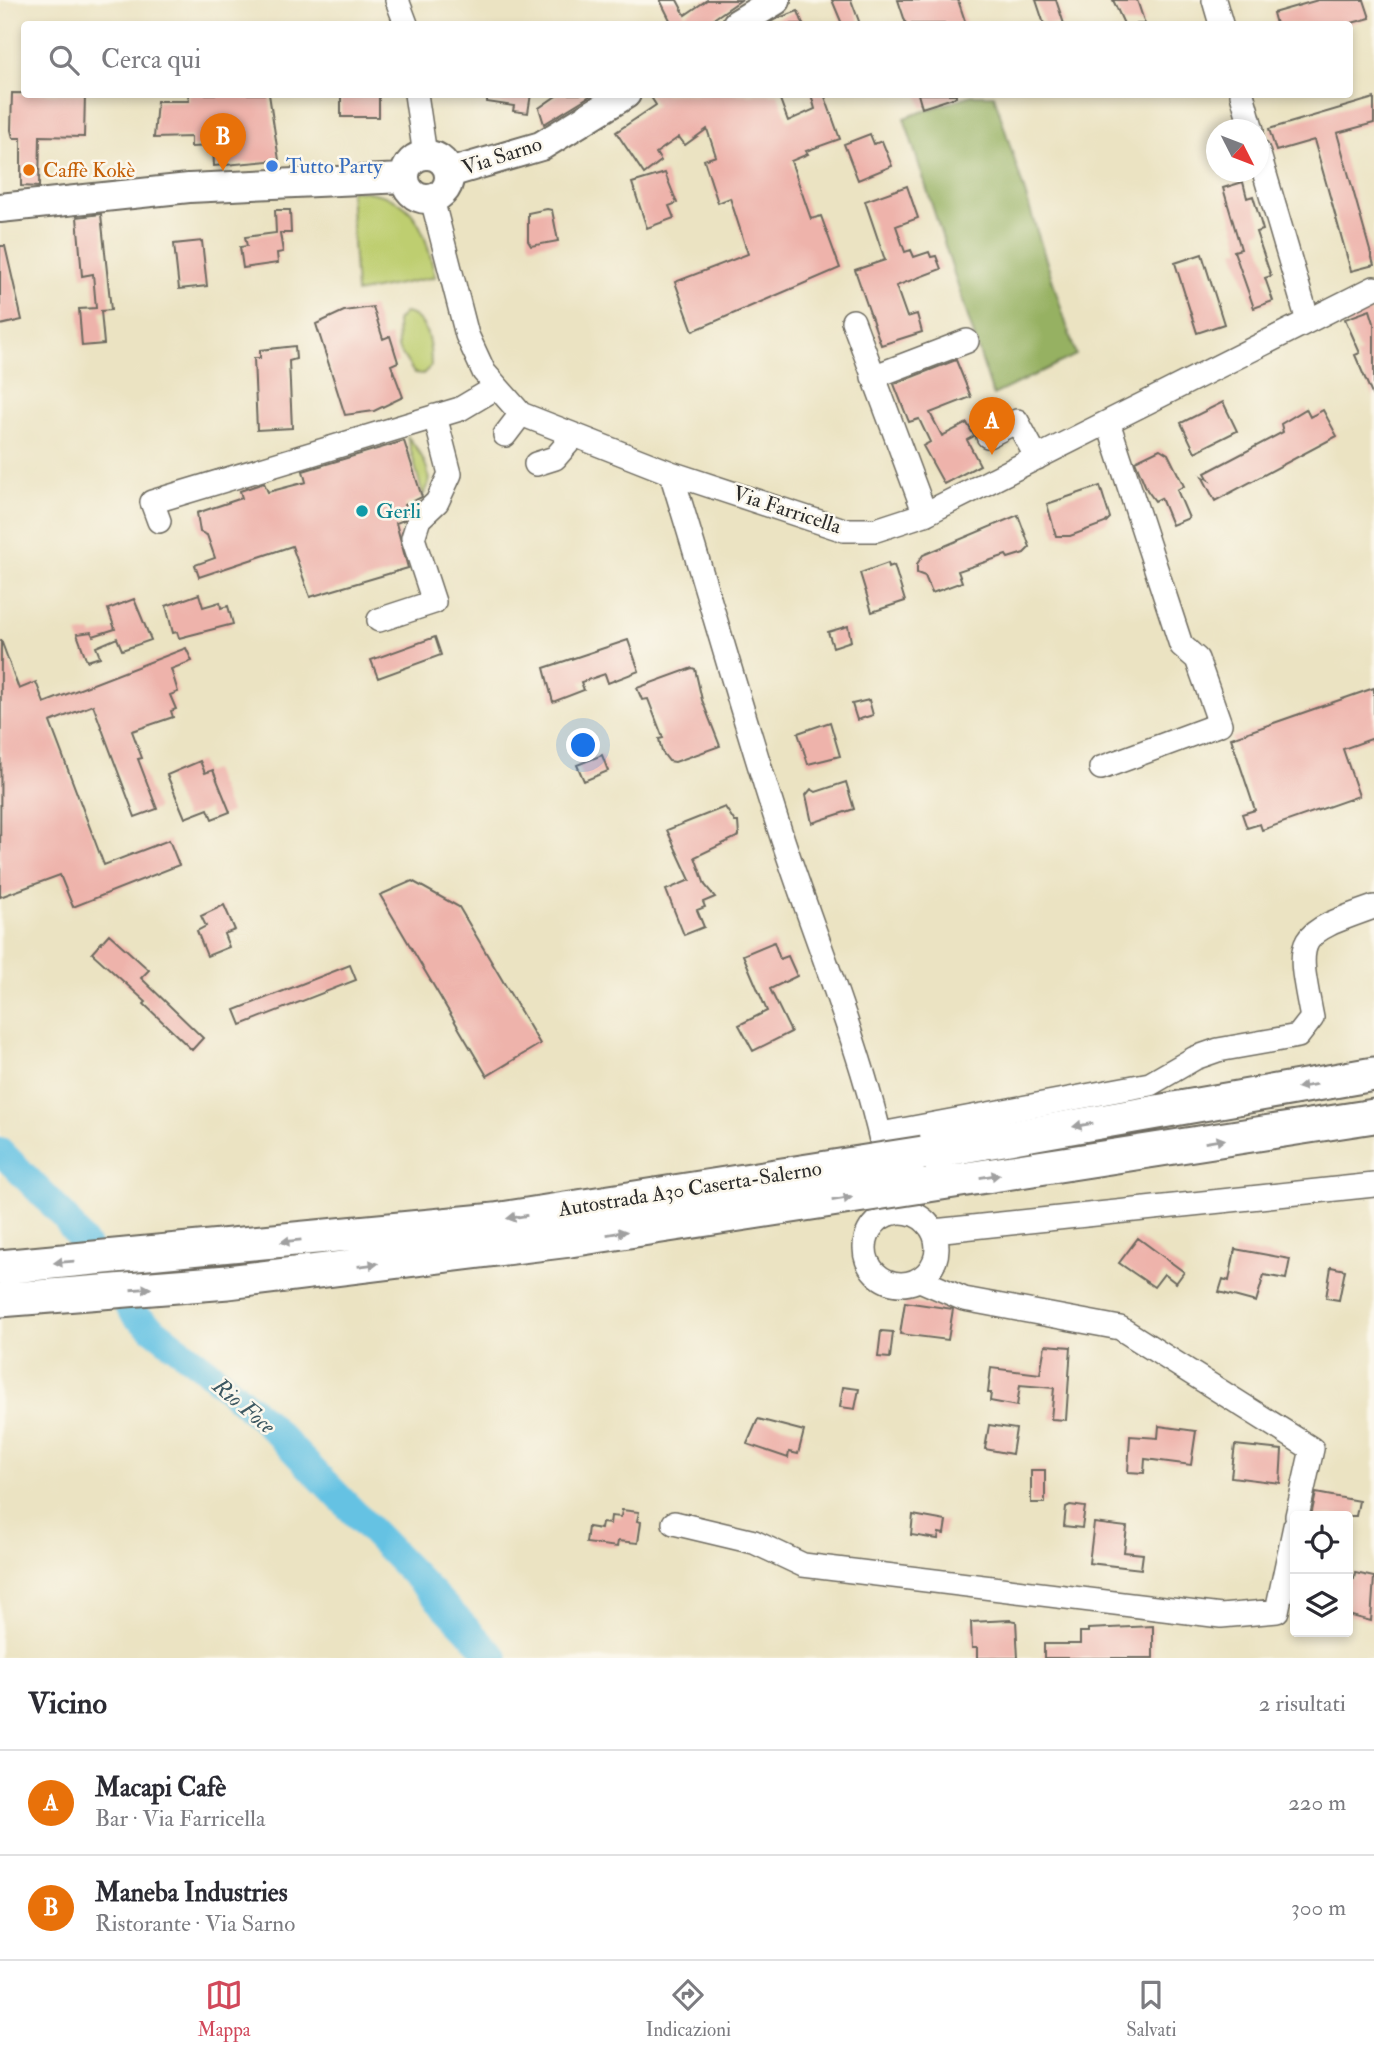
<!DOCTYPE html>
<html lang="it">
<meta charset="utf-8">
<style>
body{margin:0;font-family:"IM FELL Double Pica",serif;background:#f7f7f7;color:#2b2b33}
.controls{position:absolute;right:21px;bottom:21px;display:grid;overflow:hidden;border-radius:7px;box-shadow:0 4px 10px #0003}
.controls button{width:63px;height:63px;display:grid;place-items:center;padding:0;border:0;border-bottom:2px solid #e1e1e2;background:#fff;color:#2b2b33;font:35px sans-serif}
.compass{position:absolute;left:1206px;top:119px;width:63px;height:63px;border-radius:50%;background:#fff;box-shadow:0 4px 10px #0003;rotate:132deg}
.you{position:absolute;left:584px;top:746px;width:24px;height:24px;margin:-18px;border:5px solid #fff;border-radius:50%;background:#1a73e8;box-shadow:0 0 0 10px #1a73e833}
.badge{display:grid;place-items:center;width:46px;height:46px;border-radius:50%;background:#d1495b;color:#fff;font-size:23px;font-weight:700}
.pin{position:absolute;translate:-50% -58px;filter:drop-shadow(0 2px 4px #0008)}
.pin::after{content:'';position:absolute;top:37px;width:24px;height:21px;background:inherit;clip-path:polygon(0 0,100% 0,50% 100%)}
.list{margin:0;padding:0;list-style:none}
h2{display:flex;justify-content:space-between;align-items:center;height:91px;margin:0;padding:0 28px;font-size:30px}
h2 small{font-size:23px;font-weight:400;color:#7c7c81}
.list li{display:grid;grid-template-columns:46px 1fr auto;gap:21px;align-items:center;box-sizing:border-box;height:105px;padding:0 28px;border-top:2px solid #e1e1e2}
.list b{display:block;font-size:26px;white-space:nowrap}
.list p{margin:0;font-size:23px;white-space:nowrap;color:#7c7c81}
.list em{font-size:23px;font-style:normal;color:#7c7c81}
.icon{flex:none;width:38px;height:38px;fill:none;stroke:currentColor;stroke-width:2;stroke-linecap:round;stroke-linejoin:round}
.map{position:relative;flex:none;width:1374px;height:1658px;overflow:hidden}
.search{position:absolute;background:#fff;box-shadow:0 4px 10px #0003;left:21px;right:21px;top:21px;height:77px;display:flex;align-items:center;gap:18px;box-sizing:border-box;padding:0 24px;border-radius:7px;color:#7c7c81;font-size:26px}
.sheet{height:301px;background:#fff}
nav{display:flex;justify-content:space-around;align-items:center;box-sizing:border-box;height:98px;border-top:2px solid #e1e1e2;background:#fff;font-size:19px;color:#7c7c81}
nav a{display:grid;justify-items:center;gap:4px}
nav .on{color:#d1495b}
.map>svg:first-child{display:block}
</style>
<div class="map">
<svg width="1374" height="1658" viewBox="0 0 1374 1658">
<rect width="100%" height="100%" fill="#fbf7ec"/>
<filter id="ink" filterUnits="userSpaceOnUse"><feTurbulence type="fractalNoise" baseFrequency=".0143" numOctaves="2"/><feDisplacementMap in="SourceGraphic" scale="14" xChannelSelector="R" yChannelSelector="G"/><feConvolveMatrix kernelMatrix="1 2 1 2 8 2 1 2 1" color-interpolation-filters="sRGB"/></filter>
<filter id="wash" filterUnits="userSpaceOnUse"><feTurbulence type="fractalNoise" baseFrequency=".00686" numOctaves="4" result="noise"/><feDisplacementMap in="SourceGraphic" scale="28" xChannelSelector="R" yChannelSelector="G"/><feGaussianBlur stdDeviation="1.57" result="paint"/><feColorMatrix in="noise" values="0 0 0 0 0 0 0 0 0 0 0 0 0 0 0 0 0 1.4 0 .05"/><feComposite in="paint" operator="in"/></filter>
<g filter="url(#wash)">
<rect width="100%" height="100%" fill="#ebe3c2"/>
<path fill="#bece70" stroke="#747c4e" stroke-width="2" d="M350,190C413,194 423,220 435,277L356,293Z
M404,313C428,315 431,347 431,366L423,374L414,373L398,348L397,321Z
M407,436C420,451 438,478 423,495Z"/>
<path fill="#96b162" stroke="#606e46" stroke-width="2" d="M972,95H994L1076,355L993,395L904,118Z"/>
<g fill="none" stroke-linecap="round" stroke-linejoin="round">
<path stroke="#65c2e3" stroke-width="28" d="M0,1151L63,1215L136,1316L213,1375L269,1425L495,1658"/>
</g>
<g id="blocks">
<path fill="#eeb3ab" d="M660,0H677L685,15L707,0H741L706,24H672Z
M832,0H851L860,24H842Z
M898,0H958L966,24H906Z
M1036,0H1056L1064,24H1044Z
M1113,0H1137L1145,24H1124Z
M1318,0H1364L1370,18L1348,24H1276L1273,13Z
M798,11L803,24H768L776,19Z
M12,93L85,94L84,137L40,136L39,187L21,186V138H13L11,130Z
M188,94H269L279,160L214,166L213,146L191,147V137L154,138L157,101H189Z
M341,94H379V117H341Z
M487,94H531L528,113L513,111L514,106L487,102Z
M559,94H593L544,124L539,108Z
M649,94H778L788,121L815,109L811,94H824L840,139L806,151L808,154L791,161L811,219L821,216L840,268L693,331L675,282L748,254L730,198L718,203L704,160L716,156L707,129L685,145L679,137L656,153L661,161L644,174L616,132L656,105Z
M918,94H956V97L922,108Z
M1374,98V123L1337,133L1374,265L1351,271L1314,140L1276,151L1269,129Z
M870,134L874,144L882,141L892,166L858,180L844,144Z
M665,173L677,203L669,206L674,218L647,228L632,183Z
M1243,182L1247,198L1253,196L1263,230L1256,232L1271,276L1265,278L1273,301L1254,308L1234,251L1241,249L1223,188Z
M907,186L918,218L896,226L905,252L911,250L914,257L929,252L931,257L936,256L941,269L896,286L907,317L917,314L922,332L881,345L855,270L885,260L865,201Z
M547,209L552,210L558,241L531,246L528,241V213Z
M275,210H290L291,233H280L283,252L277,253L278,263L243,268L240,247L247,246L245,237L276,233Z
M101,214L111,310L101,311L104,344L82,346L79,309L96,308L93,274L82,276L77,217Z
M202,241L207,286L179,289L174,244Z
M0,246H5L22,320L0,325Z
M1202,254L1224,324L1197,333L1175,263Z
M373,307L383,339L390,336L398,362L391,365L403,397L374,411L345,415L316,324L344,311Z
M1370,310L1374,323V399L1355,355L1360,353L1345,319Z
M295,346L296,359L289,361L292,428L257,430L254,358H260V350Z
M956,360L971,397L930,413L942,436L967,423L974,436L967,440L980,465L944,484L923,446L930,442L919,419L909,422L894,384Z
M1223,402L1237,431L1195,452L1181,423Z
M1306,409L1310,417L1323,410L1337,436L1215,501L1202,476L1209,480L1205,473L1283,432L1281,424Z
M404,441L422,497L405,505L407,512L404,520L396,523L408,568L310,597L292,546L199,577L195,565L215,558L207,535L200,532L197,513L242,498L240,491L264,483L268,492L306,482L303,471Z
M1160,449L1168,454L1184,486L1177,490L1189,518L1172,525L1161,498L1155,501L1147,490L1135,461Z
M1100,486L1110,518L1105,523L1070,536H1056L1047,504Z
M1018,515L1030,547L1024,553L1008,558L1006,555L958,571L962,582L932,593L925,576L917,573V564L923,555Z
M888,563L889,567L894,565L905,601L872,612L860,573Z
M199,594L203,607L220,602L221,608L228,606L233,624L179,638L177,632L173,633L166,606Z
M134,599L151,640L122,650L117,638L96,647L100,657L87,661L77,634L91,632L93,636L115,629L108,609Z
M848,626L851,641L833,647L828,632Z
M435,637L441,655L378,678L371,660Z
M1,640L19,689L36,682L44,703L186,648L192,661L171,669L178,692L170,695L176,709L171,711L173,717L132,731L142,758L138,759L157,809L135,817L93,705L50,722L104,865L169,840L179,865L73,907L60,875L0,897Z
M628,640L639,671L608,683L605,674L581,682L584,690L553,702L544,668Z
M692,668L695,669L702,700L720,746L675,762L669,761L662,752L659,739L663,738L648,699L642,700L637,688Z
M1374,688V738L1343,749L1359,796L1262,830L1260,824L1247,828L1242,814L1255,810L1231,738Z
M869,700L873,715L857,720L852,704Z
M830,722L840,756L808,764L798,733Z
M602,755L608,771L584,781L577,765Z
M200,761L205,773L213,770L230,812L212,819L208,809L185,818L167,775Z
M846,782L854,809L812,823L806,795L811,789L816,792Z
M725,807L735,822H738L739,836L695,857L705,885L715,897L703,902L705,907L697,910L704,927L684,935L666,890L690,880L667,830Z
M412,881L459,907L540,1044L487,1076L380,895Z
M224,905L235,930L224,934L229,947L207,956L197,931L206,926L201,916Z
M109,934L149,970L141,978L203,1038L192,1050L144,1004L146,1002L92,953Z
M774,942L780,959L788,956L797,976L770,989L791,1032L753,1051L739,1025L767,1011L743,955Z
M350,965L356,980L241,1025L235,1010Z
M1138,1238L1184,1272L1176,1283L1164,1274L1154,1287L1119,1263Z
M1235,1249L1290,1259L1286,1279L1264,1275L1256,1302L1219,1292L1223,1279L1229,1281Z
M1331,1267L1345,1270L1339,1300L1326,1298Z
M905,1302L953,1309L948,1340L900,1334Z
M881,1331L893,1332L890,1358L878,1357Z
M1045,1345L1071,1347L1066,1420L1051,1419L1054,1388L1020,1385L1017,1406L990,1401L991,1393H988L991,1368L1040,1374Z
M843,1387L859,1389L855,1409L840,1407Z
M758,1419L804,1431L798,1454L789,1452L788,1458L747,1444Z
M989,1425L1016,1429L1012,1454L985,1449Z
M1159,1426L1196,1431L1191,1465L1145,1459L1144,1473L1128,1472L1130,1436L1158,1438Z
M1235,1445L1282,1450L1280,1483L1231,1477Z
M1031,1470H1045V1503H1031Z
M1316,1493L1359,1501L1356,1516H1311Z
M1070,1505L1085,1507L1082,1528L1064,1526L1066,1507Z
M622,1510L639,1512L637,1521L641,1522L638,1543L618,1541L617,1547L586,1543L588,1527L601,1529L602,1523L610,1524L611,1516L621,1517Z
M913,1515L946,1521L944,1534L939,1533L938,1539L911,1535Z
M1094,1523L1127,1527L1124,1552L1143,1554L1141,1569L1089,1563Z
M1355,1573L1374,1577L1371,1621L1348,1615V1577L1354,1579Z
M1010,1620L1016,1621L1018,1658H977V1648H972L971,1622Z
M1153,1626V1658H1044V1644H1080V1632H1088V1629Z"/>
</g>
</g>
<g filter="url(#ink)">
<use href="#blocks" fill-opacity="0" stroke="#6e6b60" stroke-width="2"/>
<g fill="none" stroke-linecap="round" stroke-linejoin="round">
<defs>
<path id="minor" d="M397,0L406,24
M1214,0L1221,24
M416,94L425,155
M1242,94L1252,130
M1258,151L1308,321
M432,199L467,335L484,372L521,414L671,473L844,530H876L925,514L1374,288
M853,321L925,514
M873,377L967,341
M505,435L521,414
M988,436L1017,421L1037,458
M536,464L555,458L574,436
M671,473C708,591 741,710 779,828C820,955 876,1079 895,1213
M159,521L152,502L460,409L497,387
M379,620L434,602L413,538L419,519L437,502L450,474L435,416
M1101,768L1220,724L1197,659L1181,645L1108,422
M881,1134L1150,1084L1195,1058L1218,1050L1298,1036L1312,1018C1296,936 1294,935 1374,907
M865 1248a36 36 0 1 1 72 0a36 36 0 1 1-72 0Z
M934,1231L1374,1185
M920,1280L964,1299L1120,1328L1312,1449L1297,1516
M674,1523L754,1542L803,1565L1221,1616L1277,1611L1295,1526"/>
<path id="major" d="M737,24L776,0
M405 177a22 22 0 1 1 44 0a22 22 0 1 1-44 0Z
M449,173L541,146L626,94
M0,208L189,188L404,178"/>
<path id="highway" d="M923,1153L1374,1074
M922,1186L1374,1116"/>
</defs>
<use href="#minor" stroke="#6e6b60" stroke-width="26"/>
<use href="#major" stroke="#6e6b60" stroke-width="32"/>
<use href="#highway" stroke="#6e6b60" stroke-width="37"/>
<use href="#minor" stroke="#fff" stroke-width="23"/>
<use href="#major" stroke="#fff" stroke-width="28"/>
<use href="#highway" stroke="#fff" stroke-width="33"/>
<defs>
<path id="highway-bridge" d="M0,1267L495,1220L923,1153
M0,1300L228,1282L570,1240L922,1186"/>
</defs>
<use href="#highway-bridge" stroke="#6e6b60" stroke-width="37" stroke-linecap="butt"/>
<use href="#highway-bridge" stroke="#fff" stroke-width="33"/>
</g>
<defs><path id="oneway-solid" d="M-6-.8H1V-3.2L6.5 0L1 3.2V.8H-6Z" transform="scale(1.75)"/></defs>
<g fill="#a0a0a0">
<use href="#oneway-solid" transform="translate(1307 1086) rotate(170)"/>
<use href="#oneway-solid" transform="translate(1083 1125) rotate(170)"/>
<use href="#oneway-solid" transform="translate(1215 1141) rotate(-9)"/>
<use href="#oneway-solid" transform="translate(990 1176) rotate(-9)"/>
<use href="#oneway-solid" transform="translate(842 1199) rotate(-9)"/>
<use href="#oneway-solid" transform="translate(517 1217) rotate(171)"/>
<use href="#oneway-solid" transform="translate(617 1233) rotate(-9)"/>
<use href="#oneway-solid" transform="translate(291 1241) rotate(174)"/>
<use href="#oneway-solid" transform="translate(64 1262) rotate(175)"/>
<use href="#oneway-solid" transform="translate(368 1265) rotate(-7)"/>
<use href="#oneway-solid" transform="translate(141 1289) rotate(-4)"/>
</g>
</g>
<circle fill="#3f7fe0" stroke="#fbf7ec" stroke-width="2.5" cx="272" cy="166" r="7"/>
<circle fill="#e8710a" stroke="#fbf7ec" stroke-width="2.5" cx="29" cy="170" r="7"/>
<circle fill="#0f9aa8" stroke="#fbf7ec" stroke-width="2.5" cx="362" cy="511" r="7"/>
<g text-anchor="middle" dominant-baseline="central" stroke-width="5" stroke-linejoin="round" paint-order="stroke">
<g font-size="21" fill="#2b2b2b" stroke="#fbf7ec">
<text transform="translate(502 156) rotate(-18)">Via Sarno</text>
<text transform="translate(787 510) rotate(18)">Via Farricella</text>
<text transform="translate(690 1189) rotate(-9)">Autostrada A30 Caserta-Salerno</text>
</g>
<g font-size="21" fill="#366cbe" stroke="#fbf7ec" text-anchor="start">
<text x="286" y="166">Tutto Party</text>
</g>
<g font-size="21" fill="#c56008" stroke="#fbf7ec" text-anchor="start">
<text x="43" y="170">Caffè Kokè</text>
</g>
<g font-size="21" fill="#0d838f" stroke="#fbf7ec" text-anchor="start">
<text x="376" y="511">Gerli</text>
</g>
<g font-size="23" font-style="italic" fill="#3c5862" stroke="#fbf7ec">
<text transform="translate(244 1406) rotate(40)">Rio Foce</text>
</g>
</g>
</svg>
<div class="controls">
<button><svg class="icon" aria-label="locate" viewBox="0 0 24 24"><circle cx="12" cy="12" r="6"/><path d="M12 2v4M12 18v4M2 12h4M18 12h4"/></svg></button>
<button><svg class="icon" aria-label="layers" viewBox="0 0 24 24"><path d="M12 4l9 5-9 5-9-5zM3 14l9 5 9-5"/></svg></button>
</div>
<svg class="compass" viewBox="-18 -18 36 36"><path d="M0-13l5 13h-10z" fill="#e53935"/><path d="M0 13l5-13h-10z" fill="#7c7c81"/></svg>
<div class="you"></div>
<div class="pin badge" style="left:992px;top:455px;background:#e8710a">A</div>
<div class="pin badge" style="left:223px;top:171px;background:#e8710a">B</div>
<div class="search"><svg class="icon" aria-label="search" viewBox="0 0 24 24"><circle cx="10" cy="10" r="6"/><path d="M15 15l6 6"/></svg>Cerca qui</div>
</div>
<section class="sheet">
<h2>Vicino<small>2 risultati</small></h2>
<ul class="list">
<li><span class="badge" style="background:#e8710a">A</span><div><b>Macapi Cafè</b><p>Bar · Via Farricella</p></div><em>220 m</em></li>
<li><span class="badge" style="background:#e8710a">B</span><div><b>Maneba Industries</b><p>Ristorante · Via Sarno</p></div><em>300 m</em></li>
</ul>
</section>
<nav>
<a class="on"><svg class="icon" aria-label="map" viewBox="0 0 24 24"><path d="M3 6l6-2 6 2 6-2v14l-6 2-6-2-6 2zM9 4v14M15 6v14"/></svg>Mappa</a>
<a><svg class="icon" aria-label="directions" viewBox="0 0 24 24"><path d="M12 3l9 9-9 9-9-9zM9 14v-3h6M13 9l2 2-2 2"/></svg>Indicazioni</a>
<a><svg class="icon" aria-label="saved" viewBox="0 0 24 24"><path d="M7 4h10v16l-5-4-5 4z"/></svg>Salvati</a>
</nav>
